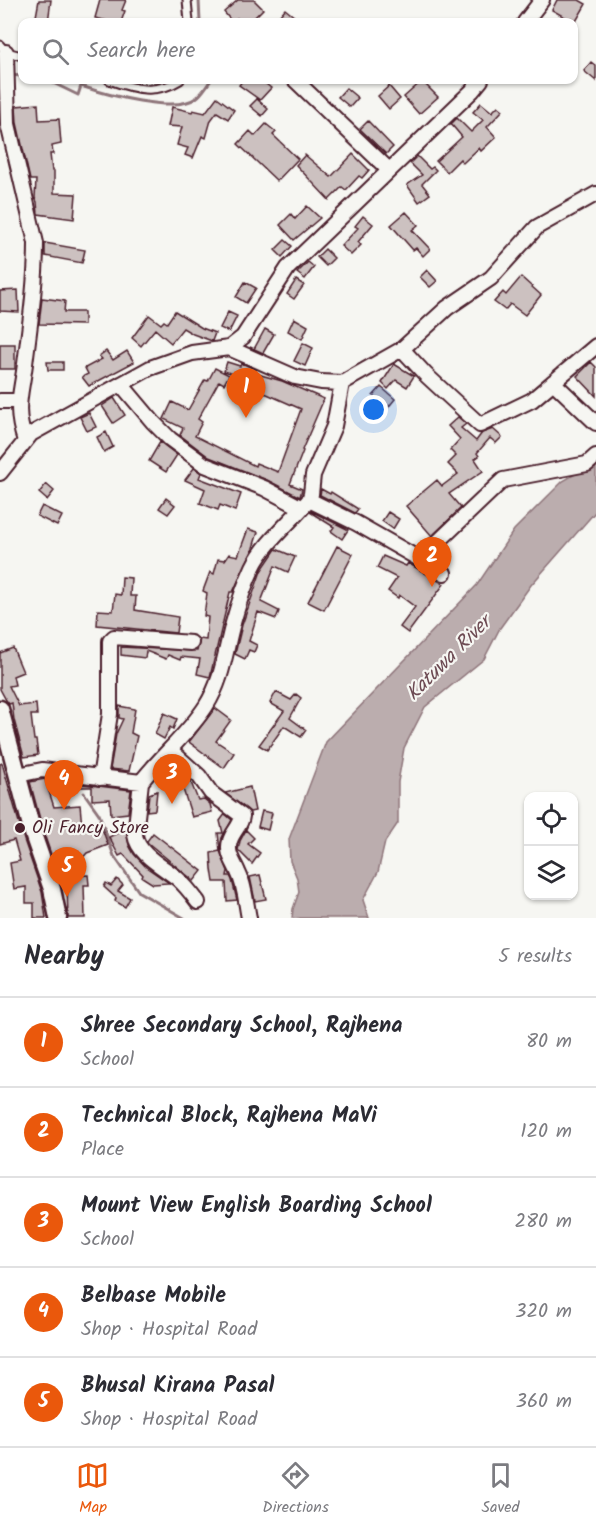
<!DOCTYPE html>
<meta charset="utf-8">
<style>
body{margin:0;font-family:Kalam,sans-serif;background:#f2f2f3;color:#2b2b33}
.controls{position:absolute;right:18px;bottom:18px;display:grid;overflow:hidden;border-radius:12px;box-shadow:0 2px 4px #0004}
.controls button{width:54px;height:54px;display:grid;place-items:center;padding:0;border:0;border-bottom:2px solid #e1e1e2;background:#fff;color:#2b2b33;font:30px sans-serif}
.you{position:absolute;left:374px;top:410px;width:21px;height:21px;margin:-15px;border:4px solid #fff;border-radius:50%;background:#1a73e8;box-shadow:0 0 0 9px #1a73e833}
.badge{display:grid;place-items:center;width:39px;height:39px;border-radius:50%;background:#ea580c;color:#fff;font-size:20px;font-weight:700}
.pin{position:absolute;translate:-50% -50px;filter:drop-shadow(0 2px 3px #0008)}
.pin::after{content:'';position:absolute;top:32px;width:21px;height:18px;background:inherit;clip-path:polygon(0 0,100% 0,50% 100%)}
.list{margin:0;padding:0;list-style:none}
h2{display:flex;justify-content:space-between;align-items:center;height:78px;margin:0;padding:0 24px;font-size:26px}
h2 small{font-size:20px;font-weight:400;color:#7c7c81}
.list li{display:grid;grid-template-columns:39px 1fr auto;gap:18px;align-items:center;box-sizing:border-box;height:90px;padding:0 24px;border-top:2px solid #e1e1e2}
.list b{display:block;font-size:22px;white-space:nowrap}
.list p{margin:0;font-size:20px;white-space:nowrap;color:#7c7c81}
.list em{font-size:20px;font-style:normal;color:#7c7c81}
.icon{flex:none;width:33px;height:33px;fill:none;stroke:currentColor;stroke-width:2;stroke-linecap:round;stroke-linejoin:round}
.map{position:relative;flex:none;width:596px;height:918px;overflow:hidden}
.search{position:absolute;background:#fff;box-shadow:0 2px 4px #0004;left:18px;right:18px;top:18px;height:66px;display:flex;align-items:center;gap:15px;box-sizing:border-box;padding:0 21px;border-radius:12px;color:#7c7c81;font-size:22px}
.sheet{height:528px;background:#fff}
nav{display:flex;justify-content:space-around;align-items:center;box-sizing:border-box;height:84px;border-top:2px solid #e1e1e2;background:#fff;font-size:16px;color:#7c7c81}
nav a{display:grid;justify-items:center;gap:3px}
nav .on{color:#ea580c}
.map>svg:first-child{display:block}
</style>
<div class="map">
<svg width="596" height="918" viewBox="0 0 596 918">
<rect width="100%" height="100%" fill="#f6f6f2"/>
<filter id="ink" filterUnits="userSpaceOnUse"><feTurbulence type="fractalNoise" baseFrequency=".0167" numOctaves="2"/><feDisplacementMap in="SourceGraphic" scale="12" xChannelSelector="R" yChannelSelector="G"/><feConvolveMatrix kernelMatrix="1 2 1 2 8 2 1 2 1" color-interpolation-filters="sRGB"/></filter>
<g filter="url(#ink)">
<path fill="#bbadae" stroke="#8e747a" stroke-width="1.5" d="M596,460V511L531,585L500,628L484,659L425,707L404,748L398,782V823L385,842L378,872L363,900L369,918H292L293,909L299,892L297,878L290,861L289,839L326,742L477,585L514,530L563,481L588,467Z"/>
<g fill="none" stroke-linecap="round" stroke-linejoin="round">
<path stroke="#8e747a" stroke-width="3" d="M199,0L200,22
M9,75L22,76
M47,80L78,95L81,86C105,94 175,114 196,98C202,94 207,85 211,80
M84,793L99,814L114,856L139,892L184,918"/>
</g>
<path fill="#ccc1c0" stroke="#4a1f2b" stroke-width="1.5" d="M39,0H51L48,22H35Z
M100,0H126L122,10L125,11L121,22H112L95,18Z
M238,0H254L263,9L254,18L259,22H242L237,18L232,22L224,12Z
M557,0H579L586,4L575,23L552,10Z
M285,9L295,17L291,22H274Z
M591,62L596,66V81L584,71Z
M243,80H261L271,88L260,100L239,85Z
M422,81L438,97L419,114L404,97Z
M389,86L400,99L389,109L378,96Z
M346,88L358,98L350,107L338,97Z
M217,97L234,110L228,119L217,112L211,120L206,138L202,136L193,158L185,155L188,148L177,145L182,127L168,126L172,107L192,112L193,110L205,113Z
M257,99L268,109L262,116L250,106Z
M481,103L492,112L498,106L503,110L487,127L496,137L481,151L479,148L463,163L460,159L447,172L436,161L462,137L451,124L457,118L471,132L483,120L473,112Z
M38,104L39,120L59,119L61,144L52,146L53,154H50L52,171H54V193L76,194L74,219L38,214L37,202L35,198L36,180H30L17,123L16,106Z
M368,121L393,147L386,154L360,129Z
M266,124L276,132L273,135L298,159L277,181L238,144L250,131L255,136Z
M353,154L369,170L362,178L359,176L346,190L342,187L329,200L296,165L305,155L331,177Z
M417,156L430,169L433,167L436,170L422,184L430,194L419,202L407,185L422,175L410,163Z
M307,206L320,218L294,240L280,225L291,214L295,219Z
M406,212L418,225L412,230L430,249L423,256L416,248L413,250L391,225Z
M363,216L373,224L358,242L361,245L351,255L341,246L358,228L355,226Z
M285,240L292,246L282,257L275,250Z
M45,243L85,250L82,263L45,256Z
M325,249L334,258L326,266L317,257Z
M308,262L314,267L305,279L297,273Z
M427,270L437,281L430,287L420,277Z
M521,277L541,295L525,315L510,304L505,310L494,302L503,292L506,295Z
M296,280L304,285L294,299L287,294Z
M245,282L256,288L246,303L236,297Z
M18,290L19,312L0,311V291Z
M42,298L65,301L64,312H84V325L39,324Z
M175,311L202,328L215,333L212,341L193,334L183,328L171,343L155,329L141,346L132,338L149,315L161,324L164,321L167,323Z
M228,312L237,316L229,332L220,328Z
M294,318L308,326L302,339L288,331Z
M265,329L274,334L263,353L250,347L254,349Z
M303,343L313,348L305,366L294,361Z
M0,344H15V369H0Z
M106,351L113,360L127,351L134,362L89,386L82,377L88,374L85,368L102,359L99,356Z
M47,362H63V370H48Z
M227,362L240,366L242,363L256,370L254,373L282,381L324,399L302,450L303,451L290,484L302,489L300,497L267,480L209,457L180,435L183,428L164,419L172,402L188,410L205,380L208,381L215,368L229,375L224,384L219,381L198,419L202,422L195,436L255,466L256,463L278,472L301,409L267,394L242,388L246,378L224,371Z
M591,362L596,367V396L577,376Z
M394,364L414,376L407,387L396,380L388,389L382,383Z
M381,387L395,399L387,409L373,396Z
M114,398L125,415L113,423L102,406Z
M89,413L96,427L87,431L80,417Z
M458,417L466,424L461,428L476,441L482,433L493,429L502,437L496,443L490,438L477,453L479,456L475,459L483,471L449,494L461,508L432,536L406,506L437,480L442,486L458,474L448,464L456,456L450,450L460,439L448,426Z
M106,432L113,447L104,452L97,437Z
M160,442L177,455L166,472L149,461Z
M194,468L201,473L199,478L241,494L235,511L220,505L218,510L200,503L205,489L185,480Z
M46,484L54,491L47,500L39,493Z
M321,489L330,494L331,492L358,509L355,513L320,495Z
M166,498L175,505L168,514L159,508Z
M42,506L62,516L57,526L37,516Z
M311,511L345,528L348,530L342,539L331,531L334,527L310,512Z
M388,512L399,519L393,529L382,521Z
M248,529L258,532L252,551L233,592H230L210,677L197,674L200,659L181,657L180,660L168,655L166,659L146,651L145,658L121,655V647L197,651L200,639L206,640L208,617L204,616L207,593L203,591L210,572L214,574L218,559L225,560L229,554L238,556Z
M337,546L353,554L324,610L308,602Z
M276,549L295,557L288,572L275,566L261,602L279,611L276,619L258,612L249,641L257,645L254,652L249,650L245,659L235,654L242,625L261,571Z
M383,556L406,566L408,563L444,584L408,633L400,627L415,607L399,595L398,598L388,591L397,578L377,568Z
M122,577L131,578L130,596H136L135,610L178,617L176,633L97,625L98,610L113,611L115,594L121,595Z
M13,648L23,672L13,676L15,685L9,686L19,706L36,704L37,715H31L34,740H36L38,755L24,757L14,720L12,703L9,704L6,700L0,689V653Z
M276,692L291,700L296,694L301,698L290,718L306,730L301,737L284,726L267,750L259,745L284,711L270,703Z
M119,706L135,709L131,733L137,736L129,771L110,769L116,734L123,719L119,718Z
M215,708L231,720L216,741L234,753L224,768L189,742Z
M164,713L177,719L173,729L170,727L164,739L155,734Z
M2,763L24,840L42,892L46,918H34V903H26V887L14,889L10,863L20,861L14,840L0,844V764Z
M45,779L54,807L80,805L82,827L99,820L108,845L87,853L67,876L88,875L89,885H84L85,918H68L67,886H62L44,834L30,782Z
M190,780L198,800L204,799L210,804L212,812L192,817L181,783Z
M66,782L131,790L128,813L111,815L110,799L92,800V787H66Z
M250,787L255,811L250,812L225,793Z
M157,791L155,810L147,811L149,794Z
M262,811L272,813L268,830L258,827Z
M225,814L232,820L222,838L220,851L228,871L227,876H230L232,880L237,900L227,901L226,882H214L212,869L211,853L220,851L218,833H223L220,821Z
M126,829L129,845L134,854L146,867L169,883L153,884L142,877L143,875L123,854L119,856L109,837Z
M246,830L254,838L248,844L260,853L252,864L238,850L240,841Z
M153,833L202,871L194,881L148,843L147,841Z
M260,875L266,899L255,901L250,877Z
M117,879L123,885L118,891L130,898L125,907L115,901L116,898L104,887L106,883L111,886Z"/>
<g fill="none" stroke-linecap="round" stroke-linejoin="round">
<defs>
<path id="service" d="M187,0L189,22
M0,45L6,52L22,56
M109,80C134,89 156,95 180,80"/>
<path id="minor" d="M525,22L542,0
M6,52L8,124L36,243C36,283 30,324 25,364C21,396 14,408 25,441
M295,80L389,170
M229,348L295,377L321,382L342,383L402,349L447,308L491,278L537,227L596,194
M402,349L426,375L480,425L532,400L596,346
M553,382L596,423
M121,384L153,422L170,439L205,465L264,488L302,508
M0,401H18
M0,473L31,434L150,368L192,353L229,348L243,337L288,268L472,91L481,80
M309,500L356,523L444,573
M420,559L503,480L587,464L596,456
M170,750L199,776L211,793L242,816C241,826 233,831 230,841C226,853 234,862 238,872C245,885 246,904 249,918
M18,775L42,770L141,782C162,755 188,734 206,706C223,679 225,652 233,623C238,605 245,584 253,567C265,542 291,522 309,500L311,494L313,475L334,426L342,383
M100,778L110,714V641L114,637L191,643
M141,782L135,835C138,855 164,867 178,879C186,886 192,894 198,902"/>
<path id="tertiary" d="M0,709L34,837L52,889L58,918"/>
</defs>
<use href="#service" stroke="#4a1f2b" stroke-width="11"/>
<use href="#minor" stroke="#4a1f2b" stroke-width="18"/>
<use href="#tertiary" stroke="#4a1f2b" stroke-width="21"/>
<use href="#service" stroke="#f6f6f2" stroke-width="7"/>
<use href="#minor" stroke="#f6f6f2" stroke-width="14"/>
<use href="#tertiary" stroke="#f6f6f2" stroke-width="16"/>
</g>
</g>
<circle fill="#4a1f2b" stroke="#f6f6f2" stroke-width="2" cx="20" cy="828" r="6"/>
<g text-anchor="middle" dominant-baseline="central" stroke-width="4.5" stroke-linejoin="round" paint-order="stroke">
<g font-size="18" fill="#4a1f2b" stroke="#f6f6f2" text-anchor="start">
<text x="32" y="828">Oli Fancy Store</text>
</g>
<g font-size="20" font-style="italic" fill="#6c4a52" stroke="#f6f6f2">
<text transform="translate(449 659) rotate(-45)">Katuwa River</text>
</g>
</g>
</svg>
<div class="controls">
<button><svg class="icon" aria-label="locate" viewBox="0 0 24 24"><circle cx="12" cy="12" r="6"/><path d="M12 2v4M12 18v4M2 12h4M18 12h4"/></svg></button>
<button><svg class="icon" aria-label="layers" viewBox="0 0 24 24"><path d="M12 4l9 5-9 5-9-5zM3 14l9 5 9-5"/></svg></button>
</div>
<div class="you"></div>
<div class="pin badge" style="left:246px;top:418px">1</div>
<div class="pin badge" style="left:432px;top:587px">2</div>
<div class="pin badge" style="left:172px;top:804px">3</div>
<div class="pin badge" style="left:64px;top:810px">4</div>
<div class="pin badge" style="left:67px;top:897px">5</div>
<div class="search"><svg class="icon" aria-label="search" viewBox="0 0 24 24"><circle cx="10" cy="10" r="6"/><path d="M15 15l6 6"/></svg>Search here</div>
</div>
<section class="sheet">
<h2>Nearby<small>5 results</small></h2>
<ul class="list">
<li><span class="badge">1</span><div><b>Shree Secondary School, Rajhena</b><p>School</p></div><em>80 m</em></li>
<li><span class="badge">2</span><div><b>Technical Block, Rajhena MaVi</b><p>Place</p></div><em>120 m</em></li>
<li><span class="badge">3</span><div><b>Mount View English Boarding School</b><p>School</p></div><em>280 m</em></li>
<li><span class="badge">4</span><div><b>Belbase Mobile</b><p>Shop · Hospital Road</p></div><em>320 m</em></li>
<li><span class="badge">5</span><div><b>Bhusal Kirana Pasal</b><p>Shop · Hospital Road</p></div><em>360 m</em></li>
</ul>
</section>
<nav>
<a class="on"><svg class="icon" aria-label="map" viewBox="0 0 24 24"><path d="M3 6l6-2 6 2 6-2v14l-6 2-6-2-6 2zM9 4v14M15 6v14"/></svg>Map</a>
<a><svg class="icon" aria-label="directions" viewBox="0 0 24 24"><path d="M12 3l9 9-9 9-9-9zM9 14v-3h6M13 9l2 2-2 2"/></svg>Directions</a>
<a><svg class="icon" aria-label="saved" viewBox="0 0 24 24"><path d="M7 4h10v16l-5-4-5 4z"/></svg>Saved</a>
</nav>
